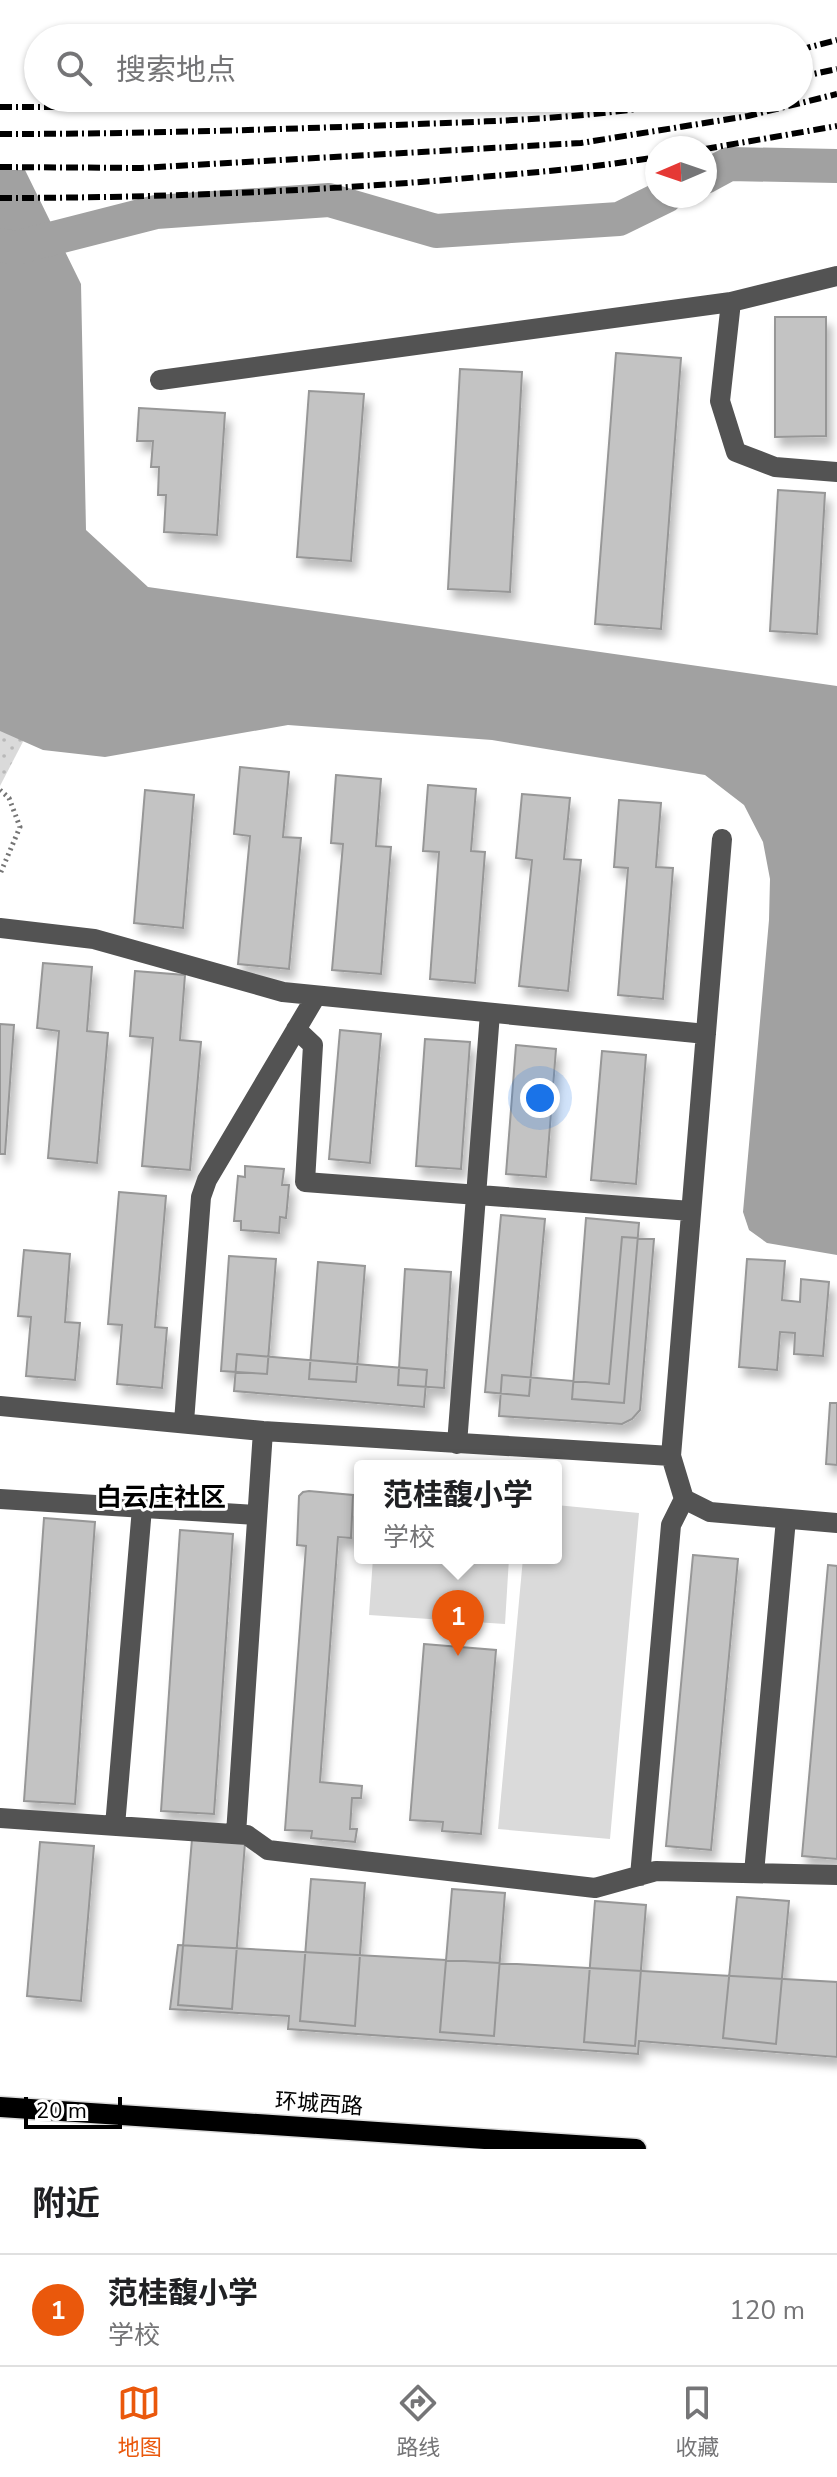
<!DOCTYPE html>
<html lang="zh">
<meta charset="utf-8">
<style>
body{margin:0;font-family:"Nunito Sans","Noto Sans SC",sans-serif;background:#f2f2f2;color:#202124}
.compass{position:absolute;left:645px;top:136px;width:72px;height:72px;border-radius:50%;background:#fff;box-shadow:0 2px 6px #0004;rotate:268deg}
.scale{position:absolute;left:24px;bottom:20px;width:98px;box-sizing:border-box;padding-left:8px;border:4px solid #000;border-top:0;font-size:22px;line-height:28px;white-space:nowrap;color:#000;-webkit-text-stroke:6px #fff;paint-order:stroke}
.you{position:absolute;left:540px;top:1098px;width:28px;height:28px;margin:-20px;border:6px solid #fff;border-radius:50%;background:#1a73e8;box-shadow:0 0 0 12px #1a73e833}
.badge{display:grid;place-items:center;width:52px;height:52px;border-radius:50%;background:#ea580c;color:#fff;font-size:26px;font-weight:700}
.pin{position:absolute;translate:-50% -66px;filter:drop-shadow(0 2px 4px #0008)}
.pin::after{content:'';position:absolute;top:42px;width:28px;height:24px;background:inherit;clip-path:polygon(0 0,100% 0,50% 100%)}
.popup{position:absolute;left:354px;top:1460px;width:208px;height:104px;box-sizing:border-box;display:grid;place-content:center;border-radius:8px;background:#fff;filter:drop-shadow(0 2px 6px #0005);font-size:26px;white-space:nowrap;color:#757577}
.popup b{font-size:30px;color:#202124}
.popup::after{content:'';position:absolute;left:50%;top:100%;margin-left:-16px;border:16px solid transparent;border-top-color:#fff}
.list{margin:0;padding:0;list-style:none}
h2{display:flex;justify-content:space-between;align-items:center;height:104px;margin:0;padding:0 32px;font-size:34px}
h2 small{font-size:26px;font-weight:400;color:#757577}
.list li{display:grid;grid-template-columns:52px 1fr auto;gap:24px;align-items:center;box-sizing:border-box;height:112px;padding:0 32px;border-top:2px solid #e0e0e0}
.list b{display:block;font-size:30px;white-space:nowrap}
.list p{margin:0;font-size:26px;white-space:nowrap;color:#757577}
.list em{font-size:26px;font-style:normal;color:#757577}
.icon{flex:none;width:44px;height:44px;fill:none;stroke:currentColor;stroke-width:2;stroke-linecap:round;stroke-linejoin:round}
.map{position:relative;flex:none;width:837px;height:2149px;overflow:hidden}
.search{position:absolute;background:#fff;box-shadow:0 2px 6px #0004;left:24px;right:24px;top:24px;height:88px;display:flex;align-items:center;gap:20px;box-sizing:border-box;padding:0 28px;border-radius:44px;color:#757577;font-size:30px}
.sheet{height:216px;background:#fff}
nav{display:flex;justify-content:space-around;align-items:center;box-sizing:border-box;height:112px;border-top:2px solid #e0e0e0;background:#fff;font-size:22px;color:#757577}
nav a{display:grid;justify-items:center;gap:4px}
nav .on{color:#ea580c}
.map>svg:first-child{display:block}
</style>
<div class="map">
<svg width="837" height="2149" viewBox="0 0 837 2149">
<defs>
<pattern id="grass-dots" width="8" height="8" patternUnits="userSpaceOnUse" patternTransform="scale(2)"><rect width="8" height="8" fill="#dadada"/><path d="M2 2h.1M6 6h.1" fill="none" stroke="#b9b9b9" stroke-width="1.8" stroke-linecap="round"/></pattern>
<filter id="shadow"><feDropShadow dx="5" dy="9" stdDeviation="4" flood-color="#0004"/></filter>
</defs>
<rect width="100%" height="100%" fill="#fff"/>
<path fill="url(#grass-dots)" d="M0,624L28,732L0,786Z"/>
<path fill="#dadada" d="M556,1505L639,1513L610,1839L498,1829L523,1558H556Z
M373,1558H509L505,1624L369,1615Z"/>
<path fill="#a1a1a1" d="M0,170H25L81,284L86,530L148,587L837,686V1255L767,1243L749,1230L743,1212L769,920L770,879L763,842L744,805L705,775L492,740L288,725L105,757L43,750L0,731Z"/>
<g fill="none" stroke-linecap="round" stroke-linejoin="round">
<path stroke="#a1a1a1" stroke-width="34" d="M705,177L729,164L837,166
M0,245L15,248L156,212L329,200L436,231L619,219L666,196"/>
</g>
<path fill="#c3c3c3" stroke="#979797" stroke-width="2" filter="url(#shadow)" d="M775,317H826V436L775,437Z
M616,353L681,358L661,629L595,624Z
M460,369L522,372L510,592L448,589Z
M309,391L364,394L351,561L297,557Z
M139,408L225,413L217,535L164,532L166,495H158L159,467H151L153,441H137Z
M778,490L825,493L817,634L770,631Z
M240,767L289,772L283,837L301,838L289,969L238,964L250,836L234,834Z
M336,775L381,779L376,846L391,847L381,974L332,970L343,844L331,843Z
M428,785L476,789L471,851L485,852L475,983L430,979L439,852L423,851Z
M145,790L194,795L183,928L134,923Z
M522,794L570,798L564,859L581,860L568,991L519,986L532,860L516,858Z
M619,800L661,803L656,867L673,868L663,999L618,995L628,868L614,867Z
M43,963L92,967L87,1031L108,1033L97,1163L48,1158L59,1031L37,1028Z
M135,971L185,975L180,1040L201,1042L190,1170L142,1166L153,1038L130,1036Z
M0,1024L14,1025L5,1154H0Z
M340,1030L381,1034L370,1163L329,1159Z
M425,1039L470,1042L461,1169L416,1166Z
M516,1045L556,1049L546,1177L506,1174Z
M602,1051L646,1055L636,1184L591,1180Z
M245,1166L284,1169L282,1185H289L286,1218L280,1217L279,1233L241,1230V1221H234L238,1176L245,1177Z
M119,1192L166,1196L155,1327L167,1328L162,1388L117,1384L122,1325L108,1324Z
M501,1215L545,1219L529,1396L485,1392Z
M586,1218L639,1223L624,1403L572,1399Z
M622,1237L654,1239L640,1410L632,1419L622,1424L499,1416L502,1375L609,1384Z
M24,1250L70,1254L65,1322L80,1323L75,1380L26,1376L31,1317L18,1316Z
M229,1256L276,1259L267,1374L221,1371Z
M747,1259L785,1261L782,1300L800,1302L801,1279L829,1282L823,1356L794,1354L795,1333L780,1332L777,1370L739,1367Z
M318,1262L365,1266L356,1382L309,1379Z
M405,1269L451,1272L444,1388L398,1385Z
M237,1354L427,1370L424,1407L234,1391Z
M830,1403H837V1465L826,1464Z
M309,1491L353,1495L351,1538L338,1537L320,1782L362,1786L361,1798H352L350,1829H357L355,1842L311,1838L312,1831L285,1830L306,1546L297,1545L299,1496L303,1492Z
M44,1518L95,1522L75,1804L24,1801Z
M180,1530L233,1534L214,1814L161,1811Z
M693,1555L738,1559L711,1850L666,1846Z
M828,1565L837,1566V1859L802,1856Z
M424,1644L496,1650L481,1834L442,1831L443,1822L410,1820Z
M192,1839L245,1843L232,2009L178,2005Z
M40,1842L94,1846L81,2001L27,1996Z
M311,1879L365,1883L355,2026L300,2021Z
M452,1889L505,1893L494,2036L440,2032Z
M737,1897L789,1901L776,2044L723,2038Z
M595,1901L646,1905L635,2046L584,2042Z
M178,1945L837,1982V2057L639,2041L638,2054L288,2029L289,2016L170,2009Z"/>
<g fill="none" stroke-linecap="round" stroke-linejoin="round">
<defs>
<path id="major" d="M0,2107L636,2149"/>
</defs>
<use href="#major" stroke="#dbdbdb" stroke-width="23"/>
<path stroke="#757575" stroke-width="5" stroke-dasharray="2 4" stroke-linecap="butt" d="M0,790L9,798L20,827L0,874"/>
<path stroke="#535353" stroke-width="20" d="M837,276L731,302L720,401L736,452L775,467L837,472
M160,380L731,302
M722,839L671,1456L684,1499L710,1512L837,1523
M0,928L94,939L283,992L706,1034
M296,1029L313,1045L305,1182L691,1211
M0,1406L263,1431L671,1456
M184,1422L201,1197L207,1180L316,996
M457,1444L490,1013
M0,1499L257,1515
M0,1818L247,1835L268,1850L595,1888L656,1871L837,1875
M115,1826L142,1508
M236,1834L263,1431
M754,1873L786,1519
M640,1876L671,1525L684,1499"/>
<use href="#major" stroke="#000" stroke-width="20"/>
<path stroke="#000" stroke-width="6" stroke-dasharray="12 4 2 4" stroke-linecap="butt" d="M799,50L837,40
M799,77L837,69
M0,107H149L381,98
M0,134C131,134 262,130 393,125C496,121 600,119 701,98
M705,149L837,126
M0,167L141,168L581,143L748,116L837,94
M0,198C149,198 297,192 445,180C516,174 587,169 657,157"/>
</g>
<g text-anchor="middle" dominant-baseline="central" stroke-width="6" stroke-linejoin="round" paint-order="stroke">
<g font-size="22" fill="#000" stroke="#fff">
<text transform="translate(319 2104) rotate(4)">环城西路</text>
</g>
<g font-size="26" font-weight="bold" fill="#000" stroke="#fff">
<text x="161" y="1497">白云庄社区</text>
</g>
</g>
</svg>
<svg class="compass" viewBox="-18 -18 36 36"><path d="M0-13l5 13h-10z" fill="#e53935"/><path d="M0 13l5-13h-10z" fill="#757577"/></svg>
<div class="scale">20 m</div>
<div class="you"></div>
<div class="pin badge" style="left:458px;top:1656px">1</div>
<div class="popup"><b>范桂馥小学</b>学校</div>
<div class="search"><svg class="icon" aria-label="search" viewBox="0 0 24 24"><circle cx="10" cy="10" r="6"/><path d="M15 15l6 6"/></svg>搜索地点</div>
</div>
<section class="sheet">
<h2>附近<small></small></h2>
<ul class="list">
<li><span class="badge">1</span><div><b>范桂馥小学</b><p>学校</p></div><em>120 m</em></li>
</ul>
</section>
<nav>
<a class="on"><svg class="icon" aria-label="map" viewBox="0 0 24 24"><path d="M3 6l6-2 6 2 6-2v14l-6 2-6-2-6 2zM9 4v14M15 6v14"/></svg>地图</a>
<a><svg class="icon" aria-label="directions" viewBox="0 0 24 24"><path d="M12 3l9 9-9 9-9-9zM9 14v-3h6M13 9l2 2-2 2"/></svg>路线</a>
<a><svg class="icon" aria-label="saved" viewBox="0 0 24 24"><path d="M7 4h10v16l-5-4-5 4z"/></svg>收藏</a>
</nav>
